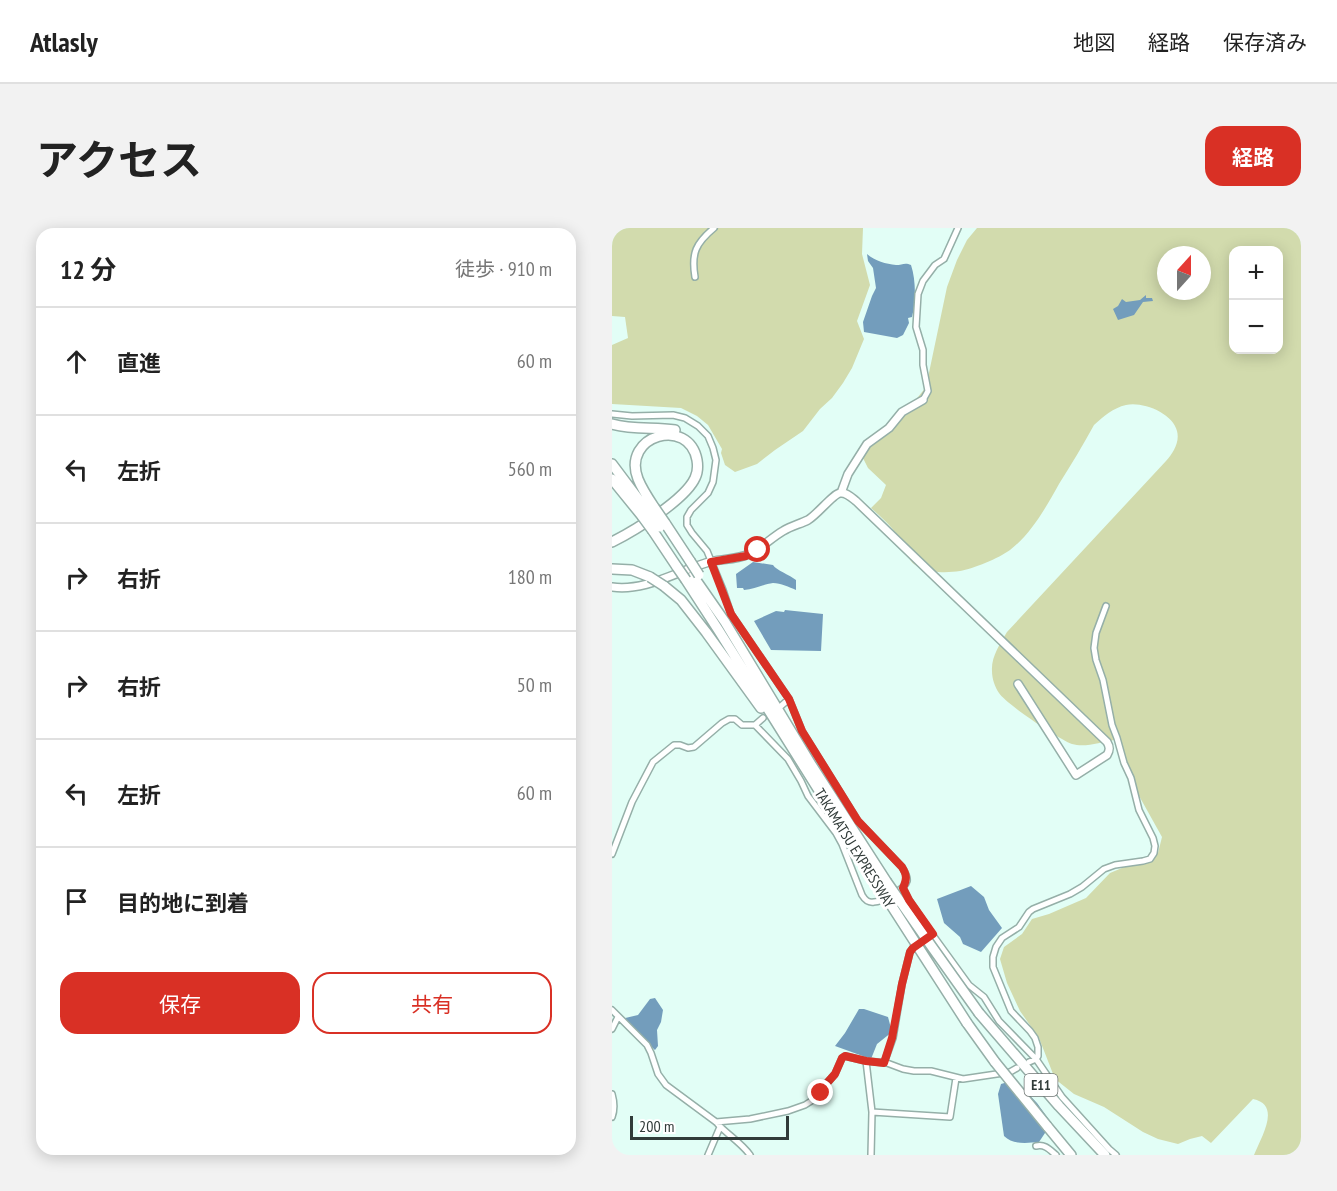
<!DOCTYPE html>
<html lang="ja">
<meta charset="utf-8">
<style>
body{margin:0;font-family:"PT Sans Narrow","Noto Sans JP",sans-serif;background:#f2f2f2;color:#222}
.controls{position:absolute;right:18px;top:18px;display:grid;overflow:hidden;border-radius:12px;box-shadow:0 3px 15px #0003}
.controls button{width:54px;height:54px;display:grid;place-items:center;padding:0;border:0;border-bottom:2px solid #e0e0e0;background:#fff;color:#222;font:30px sans-serif}
.compass{position:absolute;left:545px;top:18px;width:54px;height:54px;border-radius:50%;background:#fff;box-shadow:0 3px 15px #0003;rotate:21deg}
.scale{position:absolute;left:18px;bottom:15px;width:159px;box-sizing:border-box;padding-left:6px;border:3px solid #313b39;border-top:0;font-size:16px;line-height:21px;white-space:nowrap;color:#313b39;-webkit-text-stroke:4px #fff;paint-order:stroke}
.stop{position:absolute;width:18px;height:18px;margin:-14px;border:4px solid #d93025;border-radius:50%;background:#fff}
.stop.end{background:#d93025;border-color:#fff;box-shadow:0 2px 6px #0008}
.list{margin:0;padding:0;list-style:none}
h2{display:flex;justify-content:space-between;align-items:center;height:78px;margin:0;padding:0 24px;font-size:26px}
h2 small{font-size:20px;font-weight:400;color:#767676}
.list li{display:grid;grid-template-columns:39px 1fr auto;gap:18px;align-items:center;box-sizing:border-box;height:108px;padding:0 24px;border-top:2px solid #e0e0e0}
.list b{display:block;font-size:22px;white-space:nowrap}
.list em{font-size:20px;font-style:normal;color:#767676}
.actions{display:flex;gap:12px;padding:18px 24px}
.actions a{flex:1;padding:14px 0;border:2px solid #d93025;border-radius:18px;text-align:center;font-size:21px;color:#d93025}
.actions .main{background:#d93025;color:#fff}
.icon{flex:none;width:33px;height:33px;fill:none;stroke:currentColor;stroke-width:2;stroke-linecap:round;stroke-linejoin:round}
.map{position:relative;flex:none;width:689px;height:927px;overflow:hidden;border-radius:18px}
header{display:flex;align-items:center;gap:36px;box-sizing:border-box;height:84px;padding:0 30px;background:#fff;border-bottom:2px solid #e0e0e0}
header strong{font-size:28px}
nav{display:flex;gap:33px;margin-inline-start:auto;font-size:21px}
.intro{display:flex;align-items:center;justify-content:space-between;box-sizing:border-box;height:144px;padding:0 36px}
h1{margin:0;font-size:42px}
.button{padding:15px 27px;border-radius:18px;background:#d93025;color:#fff;font-size:21px;font-weight:700}
main{display:flex;gap:36px;padding:0 36px}
aside{flex:1;background:#fff;border-radius:18px;box-shadow:0 3px 15px #0003}
.map>svg:first-child{display:block}
</style>
<header>
<strong>Atlasly</strong>
<nav><a>地図</a><a>経路</a><a>保存済み</a></nav>
</header>
<div class="intro"><h1>アクセス</h1><a class="button">経路</a></div>
<main>
<aside>
<h2>12 分<small>徒歩 · 910 m</small></h2>
<ul class="list">
<li><svg class="icon" aria-label="ahead" viewBox="0 0 24 24"><path d="M12 20V5M6 11l6-6 6 6"/></svg><div><b>直進</b></div><em>60 m</em></li>
<li><svg class="icon" aria-label="left" viewBox="0 0 24 24"><path d="M17 20v-9H6M10 6l-5 5 5 5"/></svg><div><b>左折</b></div><em>560 m</em></li>
<li><svg class="icon" aria-label="right" viewBox="0 0 24 24"><path d="M7 20v-9h11M14 6l5 5-5 5"/></svg><div><b>右折</b></div><em>180 m</em></li>
<li><svg class="icon" aria-label="right" viewBox="0 0 24 24"><path d="M7 20v-9h11M14 6l5 5-5 5"/></svg><div><b>右折</b></div><em>50 m</em></li>
<li><svg class="icon" aria-label="left" viewBox="0 0 24 24"><path d="M17 20v-9H6M10 6l-5 5 5 5"/></svg><div><b>左折</b></div><em>60 m</em></li>
<li><svg class="icon" aria-label="arrive" viewBox="0 0 24 24"><path d="M6 21V4h12l-3 4 3 4H6"/></svg><div><b>目的地に到着</b></div></li>
</ul>
<div class="actions"><a class="main">保存</a><a>共有</a></div>
</aside>
<div class="map">
<svg width="689" height="927" viewBox="0 0 689 927">
<rect width="100%" height="100%" fill="#e2fef6"/>
<path fill="#d2dbad" fill-rule="evenodd" d="M0,0H251L250,26L258,57L245,93L252,111L240,140L231,155L220,170L208,181L191,203L163,222L145,236L123,244L113,237L109,225L110,221L96,197L85,188L69,180L0,176V117L16,110L13,89L0,88Z
M365,0H689V927H642C649,909 670,877 641,871L599,915L590,908L578,911L566,916L546,911L531,904L492,879L462,866L443,851L427,810L408,783L395,755L388,731L392,719L410,706L420,691L437,686L474,670L498,645L546,625L550,609L521,557L507,518L502,512C489,514 473,520 460,516C447,511 394,476 387,465C383,459 380,451 380,443C379,429 388,416 395,404L554,233C561,225 568,214 565,203C561,185 530,173 514,177C501,180 492,188 482,197C471,217 459,237 447,256C434,279 420,305 398,322C387,330 361,341 348,343C335,345 319,345 307,339C294,333 296,323 290,314C282,300 270,290 259,280L269,270L274,257L256,240L251,230L263,210L279,203L314,159L335,59L345,32L355,12ZM622,22H666V122H622ZM554,27H590V63H554Z"/>
<path fill="#739dbc" d="M255,26C263,33 274,36 284,37C290,37 293,34 299,37C304,52 304,74 300,89L296,90L297,95L291,107L285,110L252,104L251,94L260,68L264,60L261,40L256,33Z
M534,67V70H540L541,73L531,74L522,87L506,92L501,81L506,78L510,71L514,74L528,72Z
M141,334L161,337C164,342 178,347 184,352V362C177,359 169,355 161,355C152,356 143,361 132,362L131,360H125L124,346Z
M173,382L211,386L209,423L159,422L142,393L164,383L172,384Z
M359,658L372,669L377,682L390,700L369,724L351,716L348,709L332,695L325,671Z
M43,770L51,782L49,794L45,802L46,818L43,822L9,791L26,787L38,771Z
M247,781H252L276,789L280,804L265,816L259,831L223,818L233,805Z
M403,852L425,875L438,893L433,905L427,914C415,915 401,917 392,908L386,866L389,856Z"/>
<g fill="none" stroke-linecap="round" stroke-linejoin="round">
<defs>
<path id="minor" d="M83,49C79,25 84,15 102,0
M311,172L316,163L311,137V122L304,99L306,66L311,53L323,37L332,31L346,0
M0,186L20,188L61,187L73,190L86,198L96,208L101,220L104,232L101,254L96,265L79,282L75,289V297L80,305L95,323L111,362L119,386L177,471L190,503L246,593L290,639C292,643 296,648 295,653C293,661 270,674 262,674C256,675 253,672 250,667L230,616L224,605L196,568L189,553L176,531L143,497L151,490
M169,478L177,471
M0,626L20,574L41,534L62,517H68L76,520L82,519L110,495L117,491H123L130,497H143
M291,660L297,672L320,706L357,757L372,769L387,793L424,831L450,869L497,921L504,927
M0,782L35,817L39,825L46,846L54,857L104,894C114,906 129,914 138,927
M0,801L6,789
M254,833L260,884L259,927
M417,834L424,831L426,828V819L423,810L418,803L399,783L381,739V729L384,719L390,710L407,699L417,684L421,681L458,666L470,659L492,641L503,637L531,633L538,631L542,625L543,618L541,610L527,582L519,550L512,535L505,510L500,497L491,452L484,432L482,420L484,405L494,378
M272,835L281,810L290,756L298,724L301,720L315,710
M0,866C2,873 3,881 0,889
M260,884L338,889L344,850
M104,894L138,891L176,883L193,877L204,870L209,865L215,855L223,846L230,830L233,828L254,833L275,835L291,841L302,843H319L351,851L398,844L405,840
M424,918C433,916 437,921 444,927
M96,927L108,899"/>
<path id="tertiary" d="M229,265L236,246L255,216L277,200L290,184L311,172
M0,359C35,364 68,341 101,333C113,331 127,331 137,326C150,320 159,310 171,303C179,298 188,296 196,292C206,286 221,266 228,265C234,264 239,269 244,273L495,514C498,519 498,522 495,527L464,547L406,456"/>
<path id="motorway" d="M0,196C20,202 42,199 63,202
M0,236L36,284
M0,251L30,288
M53,295L78,333
M41,303L65,339
M0,314C22,303 73,272 83,250C86,244 86,238 85,232C77,188 9,207 26,251C30,261 36,270 42,279
M0,341L20,342L38,349
M81,348L113,394L200,538L274,653
M74,352L107,403L265,655
M52,358L69,372L94,404L149,480
M367,785L447,878L493,927
M355,795L383,834
M435,898L459,927"/>
</defs>
<use href="#minor" stroke="#95afa8" stroke-width="8"/>
<use href="#tertiary" stroke="#95afa8" stroke-width="10"/>
<use href="#motorway" stroke="#95afa8" stroke-width="12"/>
<use href="#minor" stroke="#fff" stroke-width="5"/>
<use href="#tertiary" stroke="#fff" stroke-width="7"/>
<use href="#motorway" stroke="#fff" stroke-width="9"/>
<defs>
<path id="motorway-bridge" d="M42,279L53,295
M36,284L48,299
M30,288L41,303
M78,333L87,347
M65,339L74,352
M38,349L52,358
M274,653L320,719L367,785
M265,655L355,795
M383,834L435,898"/>
</defs>
<use href="#motorway-bridge" stroke="#95afa8" stroke-width="12" stroke-linecap="butt"/>
<use href="#motorway-bridge" stroke="#fff" stroke-width="9"/>
</g>
<g fill="none" stroke-linecap="round" stroke-linejoin="round">
<path stroke="#d93025" stroke-width="8" d="M146,322L134,328L99,334L119,386L177,471L190,503L246,593L290,639C295,647 295,651 291,660L297,672L321,706L301,720L298,724L290,756L280,810L272,835L254,833L233,828L230,830L223,846L215,855L209,865"/>
</g>
<g text-anchor="middle" dominant-baseline="central" stroke-width="6" stroke-linejoin="round" paint-order="stroke">
<rect fill="#fff" stroke="#6f7674" stroke-width="1.5" x="412.5" y="846" width="33" height="22" rx="4.5"/>
<g font-size="14" font-weight="bold" fill="#313b39">
<text x="429" y="857">E11</text>
</g>
<g font-size="15" fill="#313b39" stroke="#fff">
<text transform="translate(243 620) rotate(58)">TAKAMATSU EXPRESSWAY</text>
</g>
</g>
</svg>
<div class="controls">
<button>+</button>
<button>−</button>
</div>
<svg class="compass" viewBox="-18 -18 36 36"><path d="M0-13l5 13h-10z" fill="#e53935"/><path d="M0 13l5-13h-10z" fill="#767676"/></svg>
<div class="scale">200 m</div>
<div class="stop" style="left:146px;top:322px"></div>
<div class="stop end" style="left:209px;top:865px"></div>
</div>
</main>
